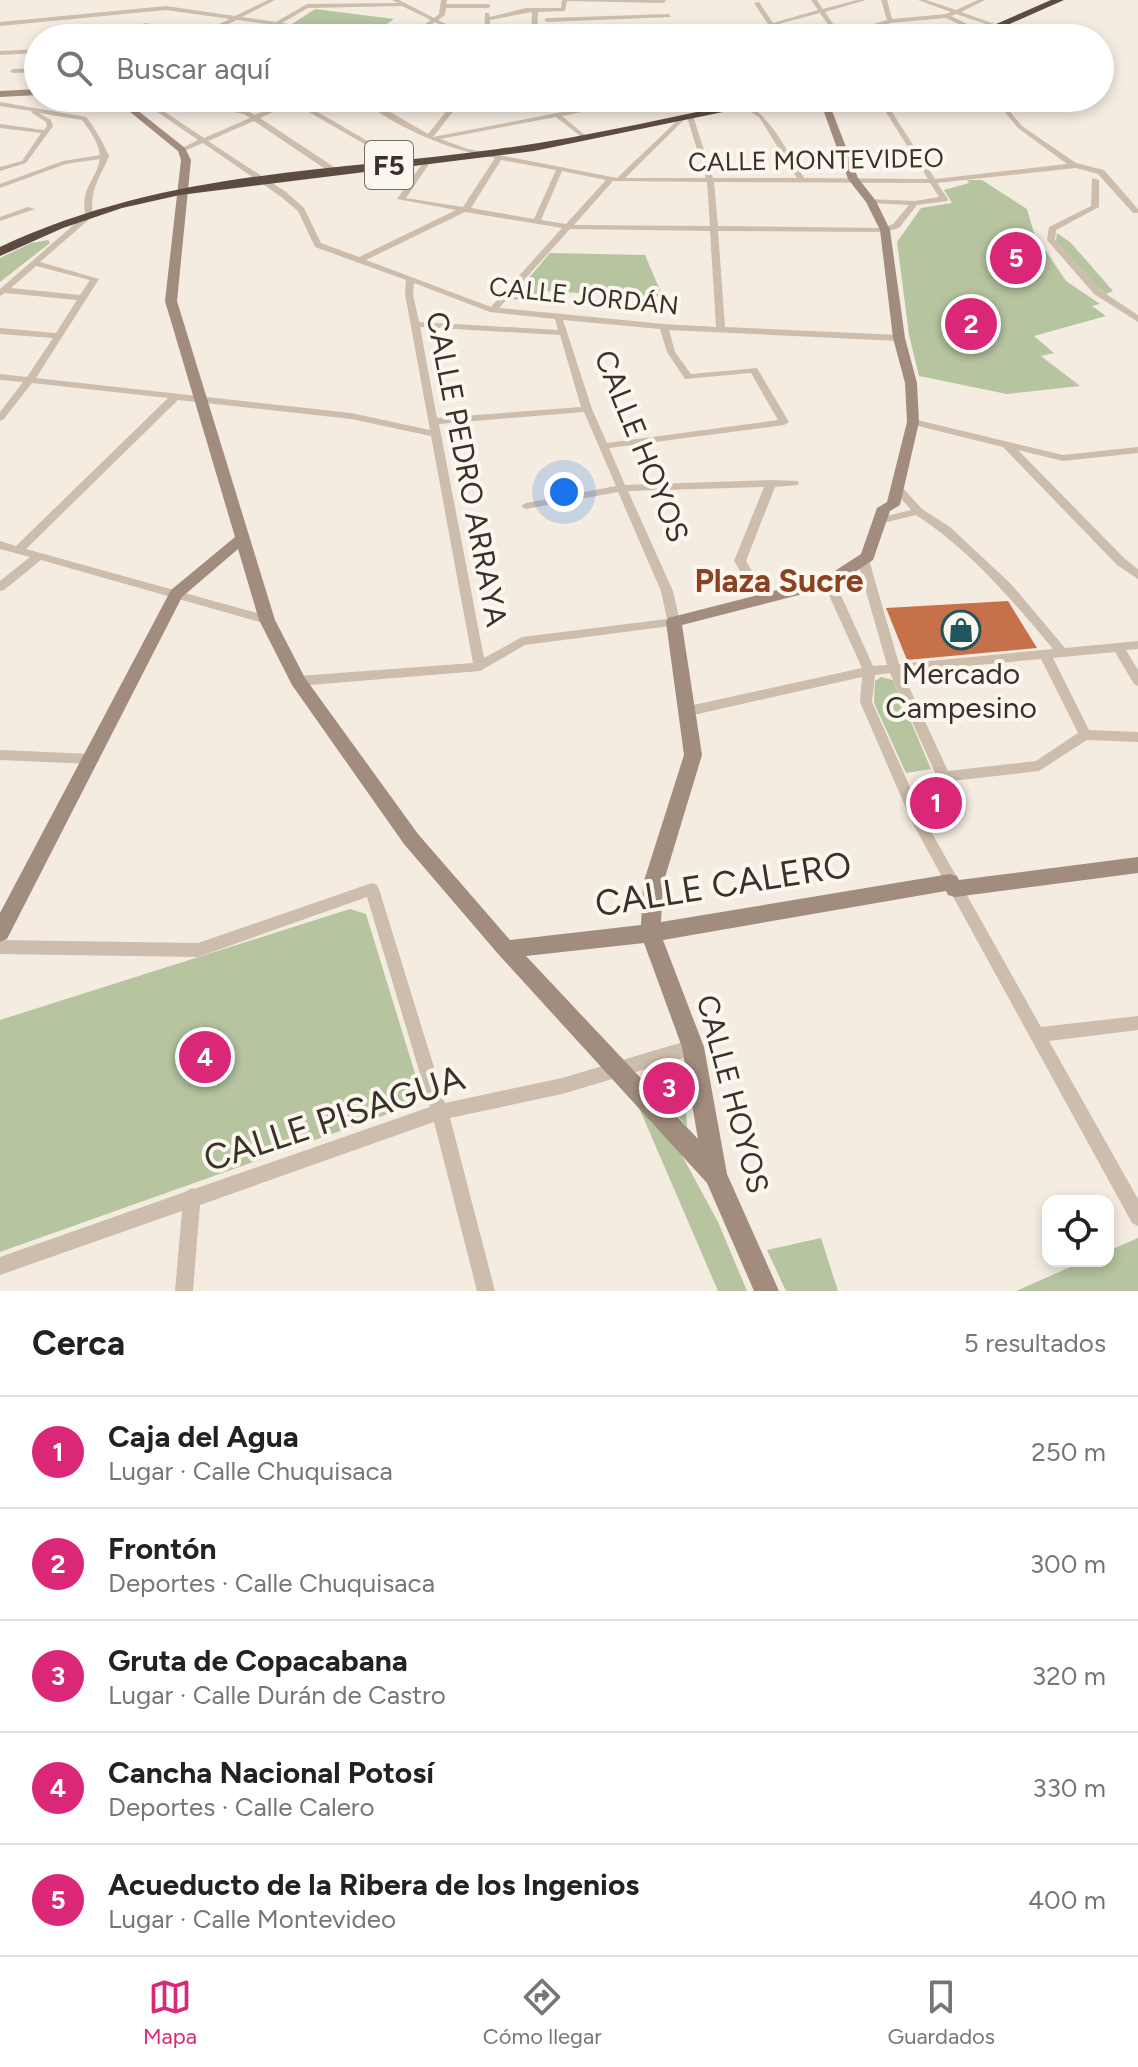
<!DOCTYPE html>
<html lang="es">
<meta charset="utf-8">
<style>
body{margin:0;font-family:Figtree,sans-serif;background:#f6f6f6;color:#222}
.controls{position:absolute;right:24px;bottom:24px;display:grid;overflow:hidden;border-radius:16px;box-shadow:0 4px 12px #0003}
.controls button{width:72px;height:72px;display:grid;place-items:center;padding:0;border:0;border-bottom:2px solid #e0e0e0;background:#fff;color:#222;font:40px sans-serif}
.you{position:absolute;left:564px;top:492px;width:28px;height:28px;margin:-20px;border:6px solid #fff;border-radius:50%;background:#1a73e8;box-shadow:0 0 0 12px #1a73e833}
.badge{display:grid;place-items:center;width:52px;height:52px;border-radius:50%;background:#db2777;color:#fff;font-size:26px;font-weight:700}
.pin{position:absolute;translate:-50% -50%;border:4px solid #fff;box-shadow:0 2px 8px #0006}
.list{margin:0;padding:0;list-style:none}
h2{display:flex;justify-content:space-between;align-items:center;height:104px;margin:0;padding:0 32px;font-size:34px}
h2 small{font-size:26px;font-weight:400;color:#767676}
.list li{display:grid;grid-template-columns:52px 1fr auto;gap:24px;align-items:center;box-sizing:border-box;height:112px;padding:0 32px;border-top:2px solid #e0e0e0}
.list b{display:block;font-size:30px;white-space:nowrap}
.list p{margin:0;font-size:26px;white-space:nowrap;color:#767676}
.list em{font-size:26px;font-style:normal;color:#767676}
.icon{flex:none;width:44px;height:44px;fill:none;stroke:currentColor;stroke-width:2;stroke-linecap:round;stroke-linejoin:round}
.map{position:relative;flex:none;width:1138px;height:1291px;overflow:hidden}
.search{position:absolute;background:#fff;box-shadow:0 4px 12px #0003;left:24px;right:24px;top:24px;height:88px;display:flex;align-items:center;gap:20px;box-sizing:border-box;padding:0 28px;border-radius:44px;color:#767676;font-size:30px}
.sheet{height:664px;background:#fff}
nav{display:flex;justify-content:space-around;align-items:center;box-sizing:border-box;height:112px;border-top:2px solid #e0e0e0;background:#fff;font-size:22px;color:#767676}
nav a{display:grid;justify-items:center;gap:4px}
nav .on{color:#db2777}
.map>svg:first-child{display:block}
</style>
<div class="map">
<svg width="1138" height="1291" viewBox="0 0 1138 1291">
<rect width="100%" height="100%" fill="#f4ece1"/>
<path fill="#b6c4a0" d="M315,9L394,19L372,34L292,24Z
M967,180H982L1027,209L1034,233L1066,281L1100,304L1092,306L1106,316L1034,336L1054,353L1041,356L1080,386L1007,394L919,376L909,335L897,242L921,208L952,203L944,190L969,183Z
M1057,233L1071,243L1113,291L1106,294L1098,288L1056,241Z
M48,240L50,243L0,282V258L31,243Z
M550,253L645,255L663,297L541,291L544,302L511,299Z
M881,677L893,680L931,769L906,773L874,703L875,681Z
M350,909L366,914L421,1093L416,1104L0,1252V1020Z
M683,1063L687,1127L645,1075Z
M637,1103L679,1150L718,1222L747,1291H718Z
M821,1238L838,1291H786L767,1250Z
M1138,1238V1291H1016L1084,1261H1108V1251Z"/>
<path fill="#c7714b" d="M1008,601L1037,648L907,660L886,608Z"/>
<g fill="none" stroke-linecap="round" stroke-linejoin="round">
<path fill="#cdbdac" fill-rule="evenodd" d="M268,0H275L242,17L276,22L307,4L398,3L392,0H399L434,18L439,14L441,0H447L446,4H488L491,6L488,8H446L445,15L438,20L473,38H466L435,22L412,38H405L431,20L402,6L308,8L282,23L384,38H369L237,20L211,32L243,38H227L159,29L135,38H127L152,28L142,26L144,23L204,31L230,19L166,10L0,26V22L166,6L235,16Z
M562,0H665L666,1L663,3L567,1L565,11L538,12L537,38H531L532,12L490,20V38H484L485,13H489L490,17L526,8H561Z
M811,0H817L823,9L857,0H866L825,12L840,34L887,20L881,0H887L892,19L946,14L951,12L918,0H926L956,10L978,0H985L961,12L1000,26L995,27L956,14L951,16L983,32V34H979L946,18L891,23L843,38H831L836,36L820,13L775,25L783,38H777L754,3L759,2L773,23L818,10Z
M669,14L671,17L547,22L544,20L547,18Z
M675,30L677,33L546,38L549,36Z
M38,49V53L0,55V51Z
M38,68V72L13,73L10,71L13,69Z
M137,98H144L204,138L250,118L244,114L163,98H177L246,110L255,115L295,98H303L299,101L405,163V165H401L293,103L260,118L337,169V173H331L254,121L208,141L286,192L304,208L321,243L359,257L456,210L397,199L425,160L431,161L406,198L463,207L495,158C445,149 398,128 358,98H366L428,134L448,109L430,98H438L451,105L457,100L460,102L458,105L495,98H508L455,109L433,137L635,98H648L562,116L586,136L587,137L584,139L556,117L440,139L468,149L617,178L682,116H687L690,114L693,116L713,178H797L759,117L727,98C763,98 787,152 804,178L928,179L877,98H883L935,179L1067,164L1018,128L993,98H999L1022,126L1076,163L1104,170L1138,209V213H1133L1098,174L1076,168L937,183L948,199L947,201L917,205L899,228L885,232L718,231L725,327L899,335L903,338L899,341L669,330L675,352L691,374L757,368L789,422L784,425L609,448L625,485L771,480L798,481L799,483L798,485L775,487L746,561L769,599L767,602H759L734,561L764,487L628,491L673,591L680,622L678,625L525,645L480,671L298,686L294,684L292,681L294,678L298,676L473,663L431,436L351,419L178,400L26,549L271,617L273,620L271,623L267,624L41,560L4,590L0,591V581L30,557L0,549V541L16,546L168,398L32,383L3,420L0,421V412L23,382L0,380V374L27,377L53,338L0,334V328L56,333L77,300L5,293L0,296V289L85,215C81,186 95,183 100,159L66,164L0,188V184L63,161L100,155C98,141 90,131 82,120L39,113L51,120L53,126L26,163L0,171V167L22,161L41,133L0,128V124L44,130L47,126L46,122L32,113L31,111L0,106V102L86,117C96,129 103,143 109,156C100,178 89,189 93,216L40,262L99,279L36,378L351,413L430,430L405,294L406,280L315,247L298,211L280,196L203,143L184,151H180V149L198,140ZM687,117L706,178H625L686,118ZM501,160L556,170L534,219L471,208ZM562,171L606,180L566,224L541,220ZM613,181L707,182L710,226L574,225ZM714,182L930,183L939,197L915,201L868,199V203H871L909,205L893,224L884,228L718,226ZM465,212L562,228L491,307L366,260ZM570,229L710,231L716,327L664,324L499,308ZM36,266L90,280L80,295L11,288ZM414,283L490,312L555,319L558,330L419,322L413,294ZM563,320L660,329L667,352L685,379L751,373L778,420L607,443L592,409ZM420,327L560,335L581,407L437,418ZM584,412L616,486L526,503L521,506L526,509L618,492L661,591L667,619L522,637L484,658L439,424Z
M1092,178L1099,180V207L1056,230L1055,240L1100,290L1138,315V322L1094,294L1047,240L1049,227L1091,206Z
M28,207L35,209L0,221V217Z
M913,419L1063,455L1138,447V453L1063,461L1018,450L1125,559L1138,569V579L1117,565L1003,447L910,424V420Z
M897,485L901,486L922,509L950,527L1012,585L1065,648L1138,641V649L1126,650L1138,670V686L1134,684L1115,652L1053,658L1089,730L1138,732V742L1087,740L1039,771L952,781L962,815L960,819L928,826L1041,1027L1138,1016V1030L1049,1041L1138,1199V1226L1132,1223L912,822L860,702L862,677L689,716L685,714L683,711L685,708L689,706L862,668L823,582L829,578L835,582L873,666L887,665L857,560L863,556L869,560L899,664L1053,649C1012,600 970,550 916,515L879,524L875,523L874,521L875,519L911,510L892,488ZM1041,659L1078,733L1036,761L948,771L902,672ZM890,673L937,777L947,811L923,816L872,702L875,675Z
M0,750L92,754L97,755L99,759L97,763L92,764L0,760Z
M372,883L377,885L379,889L445,1103L562,1078L693,1039L699,1042L701,1047L699,1052L693,1055L562,1094L450,1118L495,1291H477L434,1122L200,1205L193,1291H175L182,1211L0,1275V1257L185,1192L192,1188L194,1189L430,1107L367,897L198,957L0,954V940L198,943Z"/>
<path fill="#a18c7d" fill-rule="evenodd" d="M38,89V95L0,97V91Z
M113,98H122L185,148L191,160L177,301L275,620L305,678L418,834L510,940L641,925L643,884L684,755L666,622L668,618L824,578L861,554L877,508L887,502L907,422L905,383L893,338L880,230L866,202L848,179L819,98H827L858,178L876,201L890,230L905,338L917,383L919,422L900,505L890,511L873,560L834,586L682,625L702,755L663,884L661,922L950,874L957,876L959,880L1138,857V873L955,897L948,895L946,891L663,940L704,1047L727,1174L779,1291H754L707,1183L499,955L404,844L292,685L259,620L238,549L182,597L7,939L0,942V913L171,590L235,537L165,301L181,160L178,151ZM644,943L682,1047L698,1139L526,956Z"/>
<path fill="#5c4b42" fill-rule="evenodd" d="M1051,0H1064L978,38H964Z
M766,98H790L534,151L180,195L122,208L63,228L0,256V247C166,170 322,173 498,149C588,137 677,115 766,98Z"/>
</g>
<defs>
<symbol id="shop-ring" viewBox="-11 -11 22 22"><circle r="9.5" fill="#fbf6ee" stroke="#1f565e" stroke-width="1.5"/><path d="M-5-2.5h2.3a2.7 3.5 0 0 1 5.4 0H5L5.5 6h-11ZM-1.5-2.5h3a1.5 2.3 0 0 0-3 0Z" fill="#1f565e"/></symbol>
</defs>
<g fill-rule="evenodd">
<use href="#shop-ring" x="939" y="608" width="44" height="44"/>
</g>
<g text-anchor="middle" dominant-baseline="central" stroke-width="8" stroke-linejoin="round" paint-order="stroke">
<g font-size="26" fill="#3b312b" stroke="#fbf6ee">
<text transform="translate(816 160) rotate(-1)">CALLE MONTEVIDEO</text>
<text transform="translate(584 296) rotate(6)">CALLE JORDÁN</text>
</g>
<rect fill="#fbf6ee" stroke="#756c66" stroke-width="2" x="365" y="141" width="48" height="48" rx="6"/>
<g font-size="28" font-weight="bold" fill="#3b312b">
<text x="389" y="165">F5</text>
</g>
<g font-size="30" fill="#3b312b" stroke="#fbf6ee">
<text transform="translate(642 446) rotate(68)">CALLE HOYOS</text>
<text transform="translate(467 469) rotate(79)">CALLE PEDRO ARRAYA</text>
<text transform="translate(733 1094) rotate(75)">CALLE HOYOS</text>
</g>
<g font-size="30" fill="#3b312b" stroke="#fbf6ee">
<text x="961" y="673">Mercado<tspan x="961" dy="34">Campesino</tspan></text>
</g>
<g font-size="32" font-weight="bold" fill="#8b4122" stroke="#fbf6ee">
<text x="779" y="581">Plaza Sucre</text>
</g>
<g font-size="36" fill="#3b312b" stroke="#fbf6ee">
<text transform="translate(723 884) rotate(-9)">CALLE CALERO</text>
<text transform="translate(334 1118) rotate(-18)">CALLE PISAGUA</text>
</g>
</g>
</svg>
<div class="controls">
<button><svg class="icon" aria-label="locate" viewBox="0 0 24 24"><circle cx="12" cy="12" r="6"/><path d="M12 2v4M12 18v4M2 12h4M18 12h4"/></svg></button>
</div>
<div class="you"></div>
<div class="pin badge" style="left:936px;top:803px">1</div>
<div class="pin badge" style="left:971px;top:324px">2</div>
<div class="pin badge" style="left:669px;top:1088px">3</div>
<div class="pin badge" style="left:205px;top:1057px">4</div>
<div class="pin badge" style="left:1016px;top:258px">5</div>
<div class="search"><svg class="icon" aria-label="search" viewBox="0 0 24 24"><circle cx="10" cy="10" r="6"/><path d="M15 15l6 6"/></svg>Buscar aquí</div>
</div>
<section class="sheet">
<h2>Cerca<small>5 resultados</small></h2>
<ul class="list">
<li><span class="badge">1</span><div><b>Caja del Agua</b><p>Lugar · Calle Chuquisaca</p></div><em>250 m</em></li>
<li><span class="badge">2</span><div><b>Frontón</b><p>Deportes · Calle Chuquisaca</p></div><em>300 m</em></li>
<li><span class="badge">3</span><div><b>Gruta de Copacabana</b><p>Lugar · Calle Durán de Castro</p></div><em>320 m</em></li>
<li><span class="badge">4</span><div><b>Cancha Nacional Potosí</b><p>Deportes · Calle Calero</p></div><em>330 m</em></li>
<li><span class="badge">5</span><div><b>Acueducto de la Ribera de los Ingenios</b><p>Lugar · Calle Montevideo</p></div><em>400 m</em></li>
</ul>
</section>
<nav>
<a class="on"><svg class="icon" aria-label="map" viewBox="0 0 24 24"><path d="M3 6l6-2 6 2 6-2v14l-6 2-6-2-6 2zM9 4v14M15 6v14"/></svg>Mapa</a>
<a><svg class="icon" aria-label="directions" viewBox="0 0 24 24"><path d="M12 3l9 9-9 9-9-9zM9 14v-3h6M13 9l2 2-2 2"/></svg>Cómo llegar</a>
<a><svg class="icon" aria-label="saved" viewBox="0 0 24 24"><path d="M7 4h10v16l-5-4-5 4z"/></svg>Guardados</a>
</nav>
